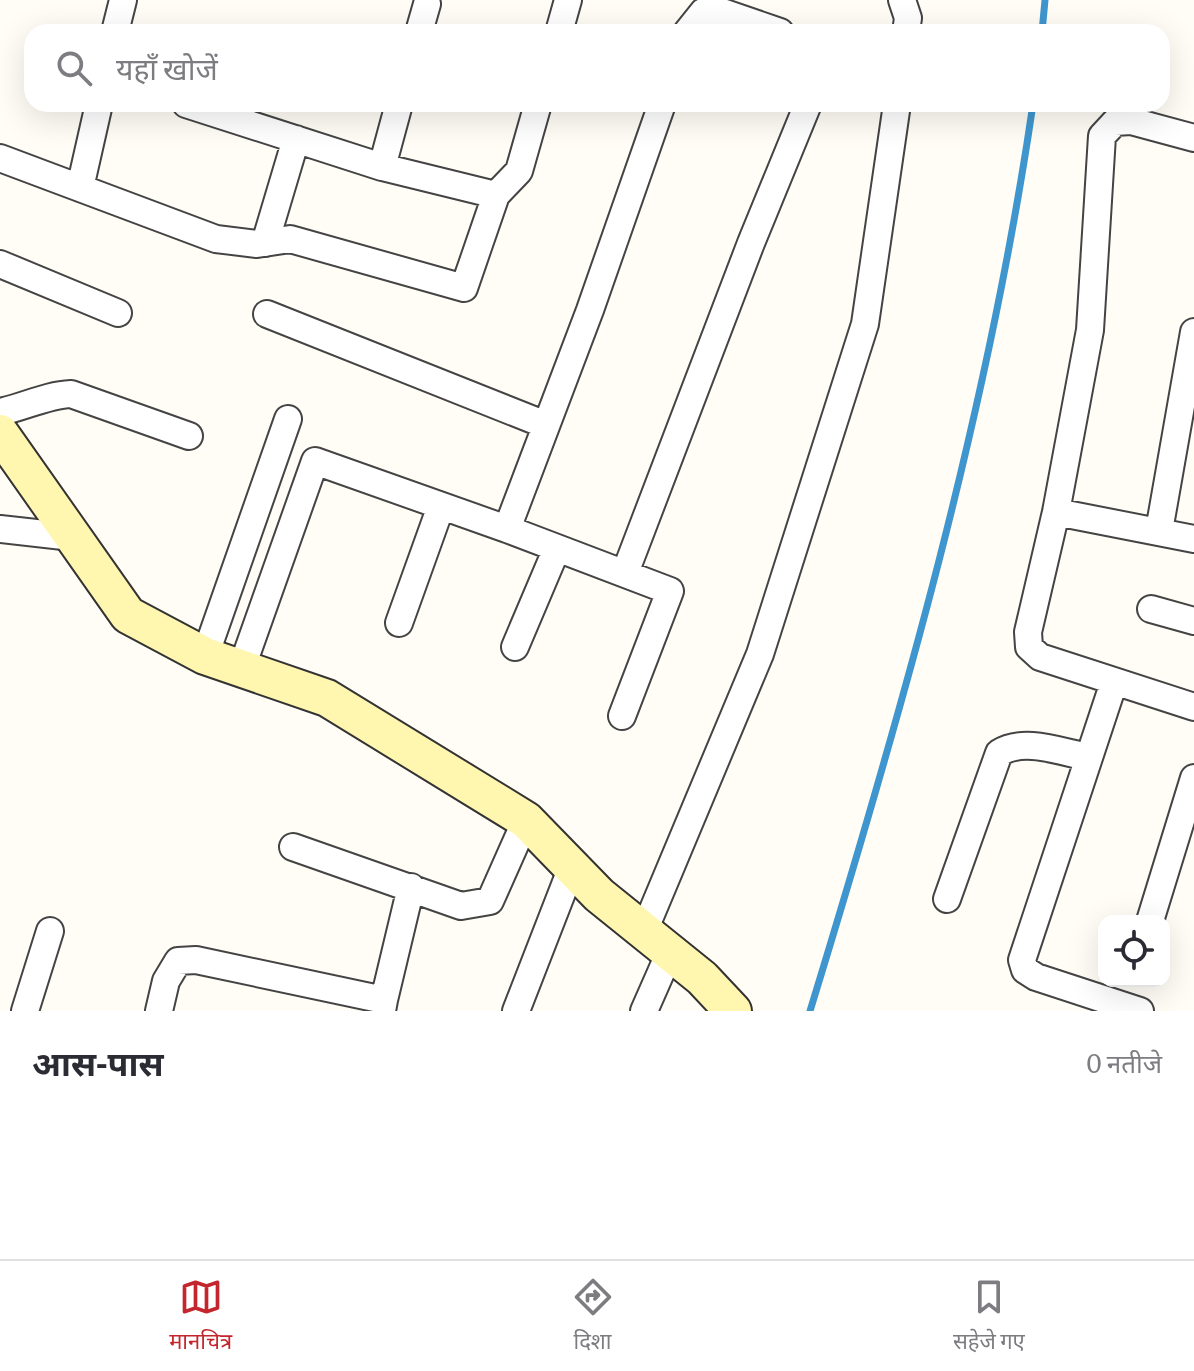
<!DOCTYPE html>
<html lang="hi">
<meta charset="utf-8">
<style>
body{margin:0;font-family:Literata,"Noto Sans Devanagari",serif;background:#f2f2f3;color:#2b2b33}
.controls{position:absolute;right:24px;bottom:24px;display:grid;overflow:hidden;border-radius:16px;box-shadow:0 8px 32px #0002}
.controls button{width:72px;height:72px;display:grid;place-items:center;padding:0;border:0;border-bottom:2px solid #e1e1e2;background:#fff;color:#2b2b33;font:40px sans-serif}
.list{margin:0;padding:0;list-style:none}
h2{display:flex;justify-content:space-between;align-items:center;height:104px;margin:0;padding:0 32px;font-size:34px}
h2 small{font-size:26px;font-weight:400;color:#7c7c81}
.icon{flex:none;width:44px;height:44px;fill:none;stroke:currentColor;stroke-width:2;stroke-linecap:round;stroke-linejoin:round}
.map{position:relative;flex:none;width:1194px;height:1011px;overflow:hidden}
.search{position:absolute;background:#fff;box-shadow:0 8px 32px #0002;left:24px;right:24px;top:24px;height:88px;display:flex;align-items:center;gap:20px;box-sizing:border-box;padding:0 28px;border-radius:24px;color:#7c7c81;font-size:30px}
.sheet{height:248px;background:#fff}
nav{display:flex;justify-content:space-around;align-items:center;box-sizing:border-box;height:112px;border-top:2px solid #e1e1e2;background:#fff;font-size:22px;color:#7c7c81}
nav a{display:grid;justify-items:center;gap:4px}
nav .on{color:#c4262e}
.map>svg:first-child{display:block}
</style>
<div class="map">
<svg width="1194" height="1011" viewBox="0 0 1194 1011">
<rect width="100%" height="100%" fill="#fffdf5"/>
<g fill="none" stroke-linecap="round" stroke-linejoin="round">
<path stroke="#3f96cf" stroke-width="7" d="M1042,32L1045,0
M810,1011C901,714 988,412 1033,104"/>
<defs>
<path id="street" d="M902,0L908,18L906,32
M115,32L123,0
M419,32L427,4
M559,32L568,0
M687,32L703,12H722L780,32
M186,104L382,167
M399,104L382,167L496,195
M1194,138L1131,121L1115,122L1102,136L1090,330L1056,512L1028,632L1029,647L1040,657L1194,707
M0,158L216,239L257,244L290,239L464,288L496,195L519,171L538,104
M80,188L99,104
M265,243L296,139
M0,264L118,313
M267,314L546,425
M0,412C24,407 47,395 71,394L189,436
M1056,512L1194,539
M0,529L72,537
M1159,531L1194,332
M625,573L751,243L808,104
M1151,609L1194,621
M399,623L441,506
M515,647L557,548
M205,656L288,419
M242,667L315,461L507,529
M1114,682L1022,960L1025,970L1036,977L1140,1011
M622,716L670,591L507,529L590,310L662,104
M293,847L461,906L490,901L526,820
M947,899L999,753C1024,737 1061,752 1088,757
M1150,921L1194,778
M644,931L760,654L865,324L897,104
M384,1000L411,887
M25,1011L50,931
M159,1011L166,981L178,961L196,960L384,1000L382,1011
M516,1011L572,867
M644,1011L670,952"/>
<path id="secondary" d="M0,433L128,615L205,656L327,698L526,820L599,895L702,978L733,1011"/>
</defs>
<use href="#street" stroke="#444" stroke-width="30"/>
<use href="#secondary" stroke="#333" stroke-width="40"/>
<use href="#street" stroke="#fff" stroke-width="26"/>
<use href="#secondary" stroke="#fff6b0" stroke-width="36"/>
</g>
</svg>
<div class="controls">
<button><svg class="icon" aria-label="locate" viewBox="0 0 24 24"><circle cx="12" cy="12" r="6"/><path d="M12 2v4M12 18v4M2 12h4M18 12h4"/></svg></button>
</div>
<div class="search"><svg class="icon" aria-label="search" viewBox="0 0 24 24"><circle cx="10" cy="10" r="6"/><path d="M15 15l6 6"/></svg>यहाँ खोजें</div>
</div>
<section class="sheet">
<h2>आस-पास<small>0 नतीजे</small></h2>
<ul class="list">
</ul>
</section>
<nav>
<a class="on"><svg class="icon" aria-label="map" viewBox="0 0 24 24"><path d="M3 6l6-2 6 2 6-2v14l-6 2-6-2-6 2zM9 4v14M15 6v14"/></svg>मानचित्र</a>
<a><svg class="icon" aria-label="directions" viewBox="0 0 24 24"><path d="M12 3l9 9-9 9-9-9zM9 14v-3h6M13 9l2 2-2 2"/></svg>दिशा</a>
<a><svg class="icon" aria-label="saved" viewBox="0 0 24 24"><path d="M7 4h10v16l-5-4-5 4z"/></svg>सहेजे गए</a>
</nav>
